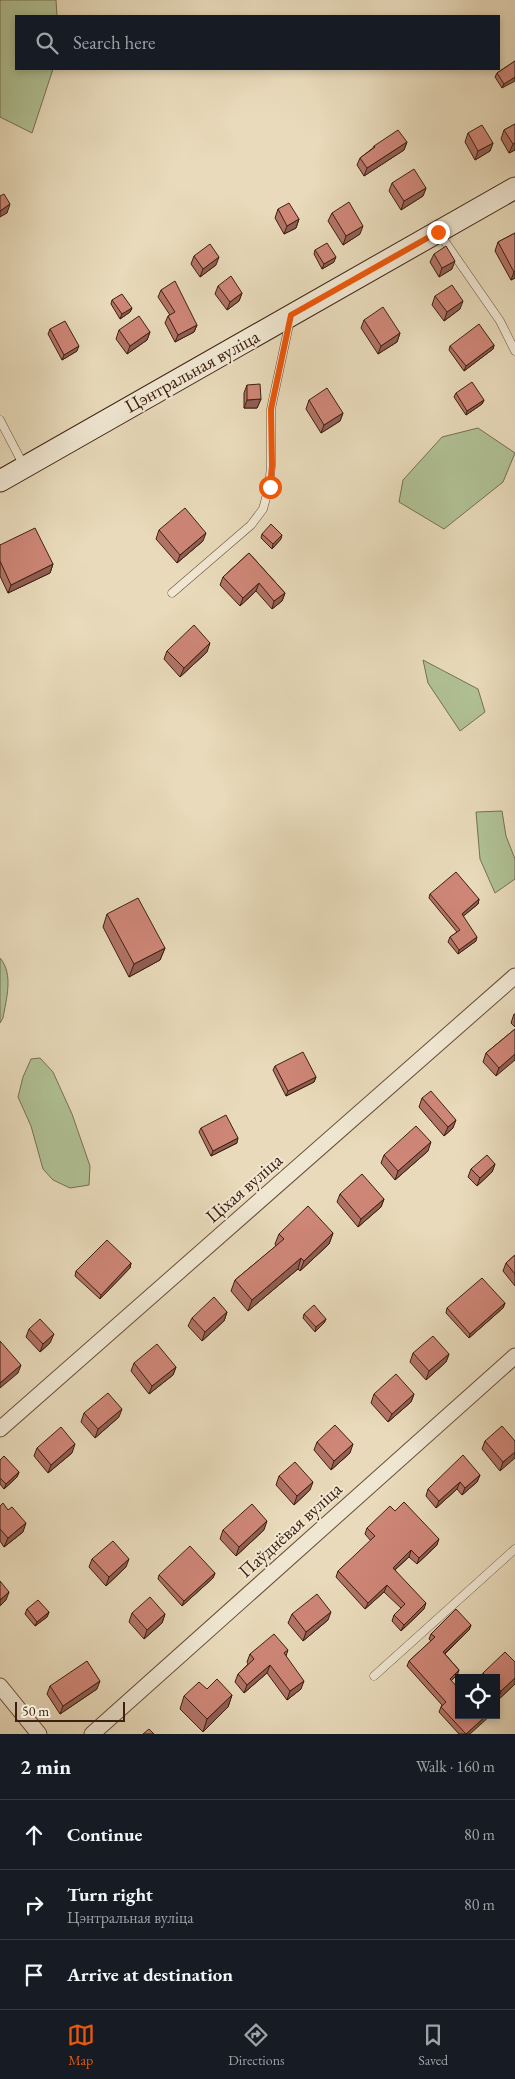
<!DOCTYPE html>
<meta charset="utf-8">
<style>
body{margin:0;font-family:"EB Garamond",serif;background:#242831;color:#f1f3f6}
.controls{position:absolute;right:15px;bottom:15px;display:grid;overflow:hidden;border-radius:0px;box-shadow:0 2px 8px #0003}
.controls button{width:45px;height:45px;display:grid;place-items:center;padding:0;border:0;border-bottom:1px solid #363941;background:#171b24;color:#f1f3f6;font:25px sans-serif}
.scale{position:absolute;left:15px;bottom:12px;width:110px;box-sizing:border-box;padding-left:5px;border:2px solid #3d2011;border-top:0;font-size:14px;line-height:18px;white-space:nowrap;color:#3d2011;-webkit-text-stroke:4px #f0e7d2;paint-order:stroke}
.stop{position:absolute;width:15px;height:15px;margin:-11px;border:4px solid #ea580c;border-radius:50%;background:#fff}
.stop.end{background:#ea580c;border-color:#fff;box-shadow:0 1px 5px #0008}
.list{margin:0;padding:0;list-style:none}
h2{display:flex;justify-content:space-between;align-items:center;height:65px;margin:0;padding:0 20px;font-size:21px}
h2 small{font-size:16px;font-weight:400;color:#9ea1a6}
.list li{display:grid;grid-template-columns:32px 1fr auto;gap:15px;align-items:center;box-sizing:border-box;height:70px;padding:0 20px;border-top:1px solid #363941}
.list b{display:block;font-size:19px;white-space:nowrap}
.list p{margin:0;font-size:16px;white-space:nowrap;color:#9ea1a6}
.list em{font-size:16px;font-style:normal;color:#9ea1a6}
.icon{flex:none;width:28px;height:28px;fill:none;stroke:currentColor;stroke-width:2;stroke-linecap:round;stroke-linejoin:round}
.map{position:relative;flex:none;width:515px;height:1734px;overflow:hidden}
.search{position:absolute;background:#171b24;box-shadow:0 2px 8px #0003;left:15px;right:15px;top:15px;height:55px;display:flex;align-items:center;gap:12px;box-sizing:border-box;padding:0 18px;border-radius:0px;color:#9ea1a6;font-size:19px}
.sheet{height:275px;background:#171b24}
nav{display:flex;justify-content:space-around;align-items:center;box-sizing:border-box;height:70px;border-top:1px solid #363941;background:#171b24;font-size:14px;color:#9ea1a6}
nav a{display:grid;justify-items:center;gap:2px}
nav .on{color:#ea580c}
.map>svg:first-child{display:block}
</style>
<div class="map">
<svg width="515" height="1734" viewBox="0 0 515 1734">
<rect width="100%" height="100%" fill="#e8daba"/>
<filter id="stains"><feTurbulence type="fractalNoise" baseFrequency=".004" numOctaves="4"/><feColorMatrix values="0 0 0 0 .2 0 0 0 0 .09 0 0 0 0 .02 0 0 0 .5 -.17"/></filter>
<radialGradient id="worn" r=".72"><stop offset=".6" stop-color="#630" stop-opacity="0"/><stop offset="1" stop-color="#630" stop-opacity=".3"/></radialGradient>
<path fill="#b0c194" stroke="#767052" d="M0,0H56L57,16H16V69H53L32,133L0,117Z
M478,428L515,453L503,482L444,529L399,502L403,480L442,437Z
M423,660L478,689L485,712L460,731L428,683Z
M502,811L506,836L515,859V879L495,893L480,859L476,812Z
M0,958C14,974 6,1000 3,1018L0,1023Z
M40,1058L53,1072L72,1114L90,1166L89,1185L70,1188L53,1180L43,1169L31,1126L18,1097L23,1077L31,1059Z"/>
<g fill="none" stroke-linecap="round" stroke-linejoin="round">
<defs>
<path id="lane" d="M439,233L500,321L515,351
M0,420L24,466
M172,593L251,525L263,509L269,487L271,466V409L290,320
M374,1676L515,1549"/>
<path id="street" d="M0,1429L515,976
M0,1686L39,1734
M92,1734L515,1356"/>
<path id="secondary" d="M0,481L515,188"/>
</defs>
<use href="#lane" stroke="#684e3b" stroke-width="9"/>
<use href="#street" stroke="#684e3b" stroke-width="17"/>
<use href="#secondary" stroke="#3d2011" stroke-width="23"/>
<use href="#lane" stroke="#f0e7d2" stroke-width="8"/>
<use href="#street" stroke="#f0e7d2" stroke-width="15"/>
<use href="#secondary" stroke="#f0e7d2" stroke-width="21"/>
</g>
<path fill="#b17366" stroke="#3d2011" d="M515,61L502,88L495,77L497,73Z
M515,124V150L509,153L501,139L504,130Z
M468,133L493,143L490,151L475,160L465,142Z
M407,142L404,150L364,176L357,165L360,158L373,148L374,146Z
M392,183L426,188L423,196L401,210L389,191Z
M278,209L299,219L296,228L284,234L275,218Z
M332,213L360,234L343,245L328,221Z
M515,233V278L511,280L495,251L498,242Z
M315,250L334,262L322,269L314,254Z
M434,254L452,269L439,277L430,262Z
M194,256L216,265L200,277L191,264Z
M218,286L242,293L239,301L227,310L215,294Z
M161,290L197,325L194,332L175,342L165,323L168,316L170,315L158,297Z
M435,296L460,309L444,321L432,305Z
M112,300L132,308L130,312L120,319L111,304Z
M364,320L400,333L397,342L378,354L361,328Z
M50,329L77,351L62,360L48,334Z
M119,330L150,332L147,340L127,354L116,339Z
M494,345L493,349L464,371L449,350L450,346Z
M247,385L261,399L257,408H244V393Z
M456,393L484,400L482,404L466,415L454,397Z
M309,400L343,413L340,421L321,433L306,409Z
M159,530L203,541L177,563L156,539Z
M262,534L281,539L272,549L261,538Z
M0,545L53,564L50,573L8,593L0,576Z
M249,553L285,593L282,601L272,609L256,591L240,606L220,585L223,577Z
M167,651L207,652L180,677L164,659Z
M430,894L479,899L478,904L463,916L476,941L458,954L448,942L450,937L457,932L429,898Z
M107,914L165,948L160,960L129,977L103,927Z
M514,1014H515V1027L511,1023Z
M515,1029L496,1076L483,1062L486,1053Z
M275,1066L316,1077L314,1082L286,1096L273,1070Z
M422,1098L453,1128L444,1136L419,1107Z
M201,1128L237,1143L211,1156L199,1132Z
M428,1151L395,1180L381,1163L384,1155Z
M495,1164L492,1172L477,1186L468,1177L471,1169Z
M340,1194L384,1199L381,1207L358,1227L337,1202Z
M333,1233L329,1244L300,1271L298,1269L248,1311L231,1291L235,1280L276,1246L275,1244L279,1234Z
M515,1255V1286L503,1271L506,1263Z
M131,1263L130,1268L100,1299L75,1276L76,1271Z
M505,1303L503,1308L469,1338L446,1313L447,1308Z
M227,1312L224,1321L202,1341L188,1326L192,1318Z
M304,1314L326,1319L324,1323L315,1332L303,1318Z
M29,1329L50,1343L40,1352L26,1337Z
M413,1353L449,1354L446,1362L426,1380L410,1362Z
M134,1363L176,1367L173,1375L149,1394L131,1371Z
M374,1394H414L411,1402L388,1422L371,1403Z
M84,1413L119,1417L95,1438L81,1422Z
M485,1441H515L500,1471L482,1449Z
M317,1442L350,1453L331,1470L314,1450Z
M37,1448L72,1453L48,1473L34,1456Z
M0,1460L19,1472L17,1477L4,1489L0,1484Z
M480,1475L477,1482L462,1495L457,1489L436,1508L426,1496L428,1489Z
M279,1476L310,1490L294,1505L276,1485Z
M0,1506L8,1510L23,1532L4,1547L0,1541Z
M395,1511L437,1545L417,1564L409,1557L395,1570L424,1609L401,1631L392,1621L394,1615L401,1608L384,1592L365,1609L336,1577L338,1571L371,1541L365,1534L367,1528Z
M223,1530H264L236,1556L220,1539Z
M92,1559L126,1567L106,1586L89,1567Z
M215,1573L213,1578L182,1606L158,1579L159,1575Z
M27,1609L49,1612L47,1617L35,1626L25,1614Z
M132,1613L165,1614L162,1623L144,1639L129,1622Z
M292,1614L328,1620L303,1641L288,1623Z
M471,1625L469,1630L445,1654L459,1670L457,1675L451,1681L470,1734H459L439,1712L441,1707L442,1705L407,1666L409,1661L431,1641L429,1639L431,1634Z
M288,1650L286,1656L301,1689L287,1700L267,1673L244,1693L235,1682L238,1674L248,1664L247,1662L250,1654Z
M515,1662V1684L498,1700L496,1698V1678H481L483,1673Z
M50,1686L97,1689L60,1714L47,1694Z
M207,1689L232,1695L228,1707L203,1732L180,1709L184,1696Z"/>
<path fill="#905e53" stroke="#3d2011" d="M515,77V81L502,88L504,84Z
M407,142L404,150L364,176L367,168Z
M493,143L490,151L475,160L478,151Z
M515,143V150L509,153L513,144Z
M426,188L423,196L401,210L404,201Z
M10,204L7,213L0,217V211Z
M299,219L296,228L284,234L287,226Z
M363,226L360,234L343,245L346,236Z
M219,257L216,265L200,277L203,269Z
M336,257L334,262L322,269L324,264Z
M455,261L452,269L439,277L442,268Z
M515,271V278L511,280L514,272Z
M242,293L239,301L227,310L230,302Z
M463,301L460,309L444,321L447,312Z
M132,308L130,312L120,319L122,314Z
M197,325L194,332L175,342L178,335Z
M150,332L147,340L127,354L130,346Z
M400,333L397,342L378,354L381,346Z
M494,345L493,349L464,371L466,366Z
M79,346L77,351L62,360L64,355Z
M261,399L257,408H244L247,400Z
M484,400L482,404L466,415L467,411Z
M343,413L340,421L321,433L324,425Z
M206,533L203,541L177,563L180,555Z
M282,535L281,539L272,549L273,544Z
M53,564L50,573L8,593L11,585Z
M259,583L256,591L240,606L243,598Z
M285,593L282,601L272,609L274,601Z
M210,643L207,652L180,677L184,668Z
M479,899L478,904L460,919L462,914Z
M477,937L476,941L458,954L459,950Z
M165,948L160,960L129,977L134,964Z
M515,1054V1060L496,1076L499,1068Z
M316,1077L314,1082L286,1096L288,1091Z
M456,1120L453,1128L444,1136L448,1127Z
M238,1138L237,1143L211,1156L213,1151Z
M431,1142L428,1151L395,1180L398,1171Z
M495,1164L492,1172L477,1186L480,1178Z
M384,1199L381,1207L358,1227L361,1219Z
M333,1233L329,1244L300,1271L304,1261Z
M301,1258L298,1269L248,1311L252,1300Z
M131,1263L130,1268L100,1299L101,1295Z
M505,1303L503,1308L469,1338L470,1334Z
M227,1312L224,1321L202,1341L205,1332Z
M326,1319L324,1323L315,1332L316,1327Z
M54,1334L50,1343L40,1352L43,1344Z
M449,1354L446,1362L426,1380L429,1371Z
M21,1365L18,1373L0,1388V1383Z
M176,1367L173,1375L149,1394L152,1386Z
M414,1394L411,1402L388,1422L392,1414Z
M122,1409L119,1417L95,1438L98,1429Z
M75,1444L72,1453L48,1473L51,1465Z
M353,1444L350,1453L331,1470L334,1461Z
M515,1452V1458L500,1471L503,1462Z
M19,1472L17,1477L4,1489L6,1484Z
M480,1475L477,1482L462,1495L465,1488Z
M313,1482L310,1490L294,1505L297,1496Z
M460,1482L457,1489L436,1508L439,1501Z
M267,1521L264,1530L236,1556L239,1547Z
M26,1523L23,1532L4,1547L8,1538Z
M439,1539L437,1545L417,1564L419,1558Z
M411,1550L409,1557L390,1574L393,1568Z
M129,1559L126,1567L106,1586L109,1577Z
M215,1573L213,1578L182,1606L184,1601Z
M387,1585L384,1592L365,1609L368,1603Z
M9,1592L6,1600L0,1606V1600Z
M426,1603L424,1609L401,1631L404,1625Z
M49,1612L47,1617L35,1626L37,1622Z
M331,1612L328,1620L303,1641L306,1632Z
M165,1614L162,1623L144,1639L147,1630Z
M471,1625L469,1630L441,1657L443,1652Z
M270,1665L267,1673L244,1693L247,1685Z
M459,1670L457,1675L448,1684L450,1679Z
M515,1678V1684L498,1700L501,1691Z
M100,1681L97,1689L60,1714L63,1706Z
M304,1681L301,1689L287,1700L290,1691Z
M232,1695L228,1707L203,1732L207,1719Z
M487,1715H491L470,1734H466Z"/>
<path fill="#ce8677" stroke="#3d2011" d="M515,61V77L504,84L497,73Z
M515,124V143L513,144L504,130Z
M482,125L493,143L478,151L468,133Z
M398,130L407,142L367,168L360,158L375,147L374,146Z
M414,169L426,188L404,201L392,183Z
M4,194L10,204L0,211V196Z
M349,202L363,226L346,236L332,213Z
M289,203L299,219L287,226L278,209Z
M515,233V271L514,272L498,242Z
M327,243L336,257L324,264L315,250Z
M210,244L219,257L203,269L194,256Z
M446,246L455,261L442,268L434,254Z
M231,276L242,293L230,302L218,286Z
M175,281L197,325L178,335L168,316L175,312L161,290Z
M452,285L463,301L447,312L435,296Z
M122,294L132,308L122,314L112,300Z
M383,307L400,333L381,346L364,320Z
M139,316L150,332L130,346L119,330Z
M65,321L79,346L64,355L50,329Z
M479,324L494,345L466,366L450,346Z
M472,382L484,400L467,411L456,393Z
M260,384L261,399L247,400V385Z
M327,388L343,413L324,425L309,400Z
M185,508L206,533L180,555L159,530Z
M271,524L282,535L273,544L262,534Z
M35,528L53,564L11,585L0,561V545Z
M249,553L285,593L274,601L259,583L243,598L223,577Z
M194,625L210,643L184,668L167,651Z
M456,872L479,899L462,914L477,937L459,950L450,937L460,930L430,894Z
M138,898L165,948L134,964L107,914Z
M515,1029V1054L499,1068L486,1053Z
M303,1052L316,1077L288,1091L275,1066Z
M431,1091L456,1120L448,1127L422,1098Z
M226,1115L238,1138L213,1151L201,1128Z
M416,1126L431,1142L398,1171L384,1155Z
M487,1155L495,1164L480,1178L471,1169Z
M362,1174L384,1199L361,1219L340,1194Z
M308,1206L333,1233L304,1261L301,1258L252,1300L235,1280L284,1239L279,1234Z
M107,1240L131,1263L101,1295L76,1271Z
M515,1255V1274L506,1263Z
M482,1278L505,1303L470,1334L447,1308Z
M214,1297L227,1312L205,1332L192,1318Z
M314,1305L326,1319L316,1327L304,1314Z
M40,1319L54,1334L43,1344L29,1329Z
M433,1336L449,1354L429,1371L413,1353Z
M0,1341L21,1365L0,1383Z
M157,1344L176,1367L152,1386L134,1363Z
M396,1374L414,1394L392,1414L374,1394Z
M108,1393L122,1409L98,1429L84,1413Z
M335,1425L353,1444L334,1461L317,1442Z
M502,1426L515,1441V1452L503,1462L485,1441Z
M61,1427L75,1444L51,1465L37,1448Z
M463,1455L480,1475L465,1488L460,1482L439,1501L428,1489Z
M4,1456L19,1472L6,1484L0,1478V1460Z
M295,1462L313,1482L297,1496L279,1476Z
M404,1502L439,1539L419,1558L411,1550L393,1568L426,1603L404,1625L394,1615L405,1604L387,1585L368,1603L338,1571L375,1536L367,1528L390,1506L395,1511Z
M3,1503L8,1510L12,1507L26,1523L8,1538L0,1529V1506Z
M252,1504L267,1521L239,1547L223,1530Z
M113,1541L129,1559L109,1577L92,1559Z
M190,1546L215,1573L184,1601L159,1575Z
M0,1581L9,1592L0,1600Z
M317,1594L331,1612L306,1632L292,1614Z
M150,1597L165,1614L147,1630L132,1613Z
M38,1600L49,1612L37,1622L27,1609Z
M456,1609L471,1625L443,1652L459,1670L450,1679L459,1689V1715H487L466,1734L441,1707L446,1702L409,1661L435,1637L431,1634Z
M274,1634L288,1650L284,1653L304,1681L290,1691L270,1665L247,1685L238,1674L254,1659L250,1654Z
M505,1652L515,1662V1678L501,1691L496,1687V1678H488L483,1673Z
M87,1661L100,1681L63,1706L50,1686Z
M217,1679L232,1695L207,1719L184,1696L199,1682L207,1689Z
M149,1729L154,1734H143Z"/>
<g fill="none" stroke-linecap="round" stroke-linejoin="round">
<path stroke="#ea580c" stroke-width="6" d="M270,487L272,466L271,409L291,315L438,232"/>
</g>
<g text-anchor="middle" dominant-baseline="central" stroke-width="4" stroke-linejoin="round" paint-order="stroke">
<g font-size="19" fill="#3d2011" stroke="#f0e7d2">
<text transform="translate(192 371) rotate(-29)">Цэнтральная вуліца</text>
<text transform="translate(244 1188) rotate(-41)">Ціхая вуліца</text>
<text transform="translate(290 1530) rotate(-42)">Паўднёвая вуліца</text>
</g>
</g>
<rect width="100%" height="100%" filter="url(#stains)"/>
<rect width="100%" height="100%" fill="url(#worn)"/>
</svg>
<div class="controls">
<button><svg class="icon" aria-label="locate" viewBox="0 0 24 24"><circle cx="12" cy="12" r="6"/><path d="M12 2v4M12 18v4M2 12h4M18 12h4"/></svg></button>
</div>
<div class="scale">50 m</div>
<div class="stop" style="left:270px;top:487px"></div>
<div class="stop end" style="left:438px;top:232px"></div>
<div class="search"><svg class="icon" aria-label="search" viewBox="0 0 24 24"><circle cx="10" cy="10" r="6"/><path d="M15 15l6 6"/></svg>Search here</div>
</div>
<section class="sheet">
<h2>2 min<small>Walk · 160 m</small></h2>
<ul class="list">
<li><svg class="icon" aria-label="ahead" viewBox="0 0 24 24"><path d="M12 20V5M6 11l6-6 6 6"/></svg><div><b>Continue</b></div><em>80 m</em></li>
<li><svg class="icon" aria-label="right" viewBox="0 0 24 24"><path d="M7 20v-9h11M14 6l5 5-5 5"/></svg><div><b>Turn right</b><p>Цэнтральная вуліца</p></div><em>80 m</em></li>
<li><svg class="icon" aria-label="arrive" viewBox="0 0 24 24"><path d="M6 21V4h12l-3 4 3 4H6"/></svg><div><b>Arrive at destination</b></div></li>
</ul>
</section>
<nav>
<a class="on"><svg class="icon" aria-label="map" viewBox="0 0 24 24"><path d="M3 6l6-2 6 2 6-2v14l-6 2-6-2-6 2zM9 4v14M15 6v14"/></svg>Map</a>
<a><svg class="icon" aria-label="directions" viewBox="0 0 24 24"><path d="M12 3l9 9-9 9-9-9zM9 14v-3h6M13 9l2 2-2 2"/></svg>Directions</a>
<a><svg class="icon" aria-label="saved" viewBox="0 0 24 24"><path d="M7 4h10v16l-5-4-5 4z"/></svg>Saved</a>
</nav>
